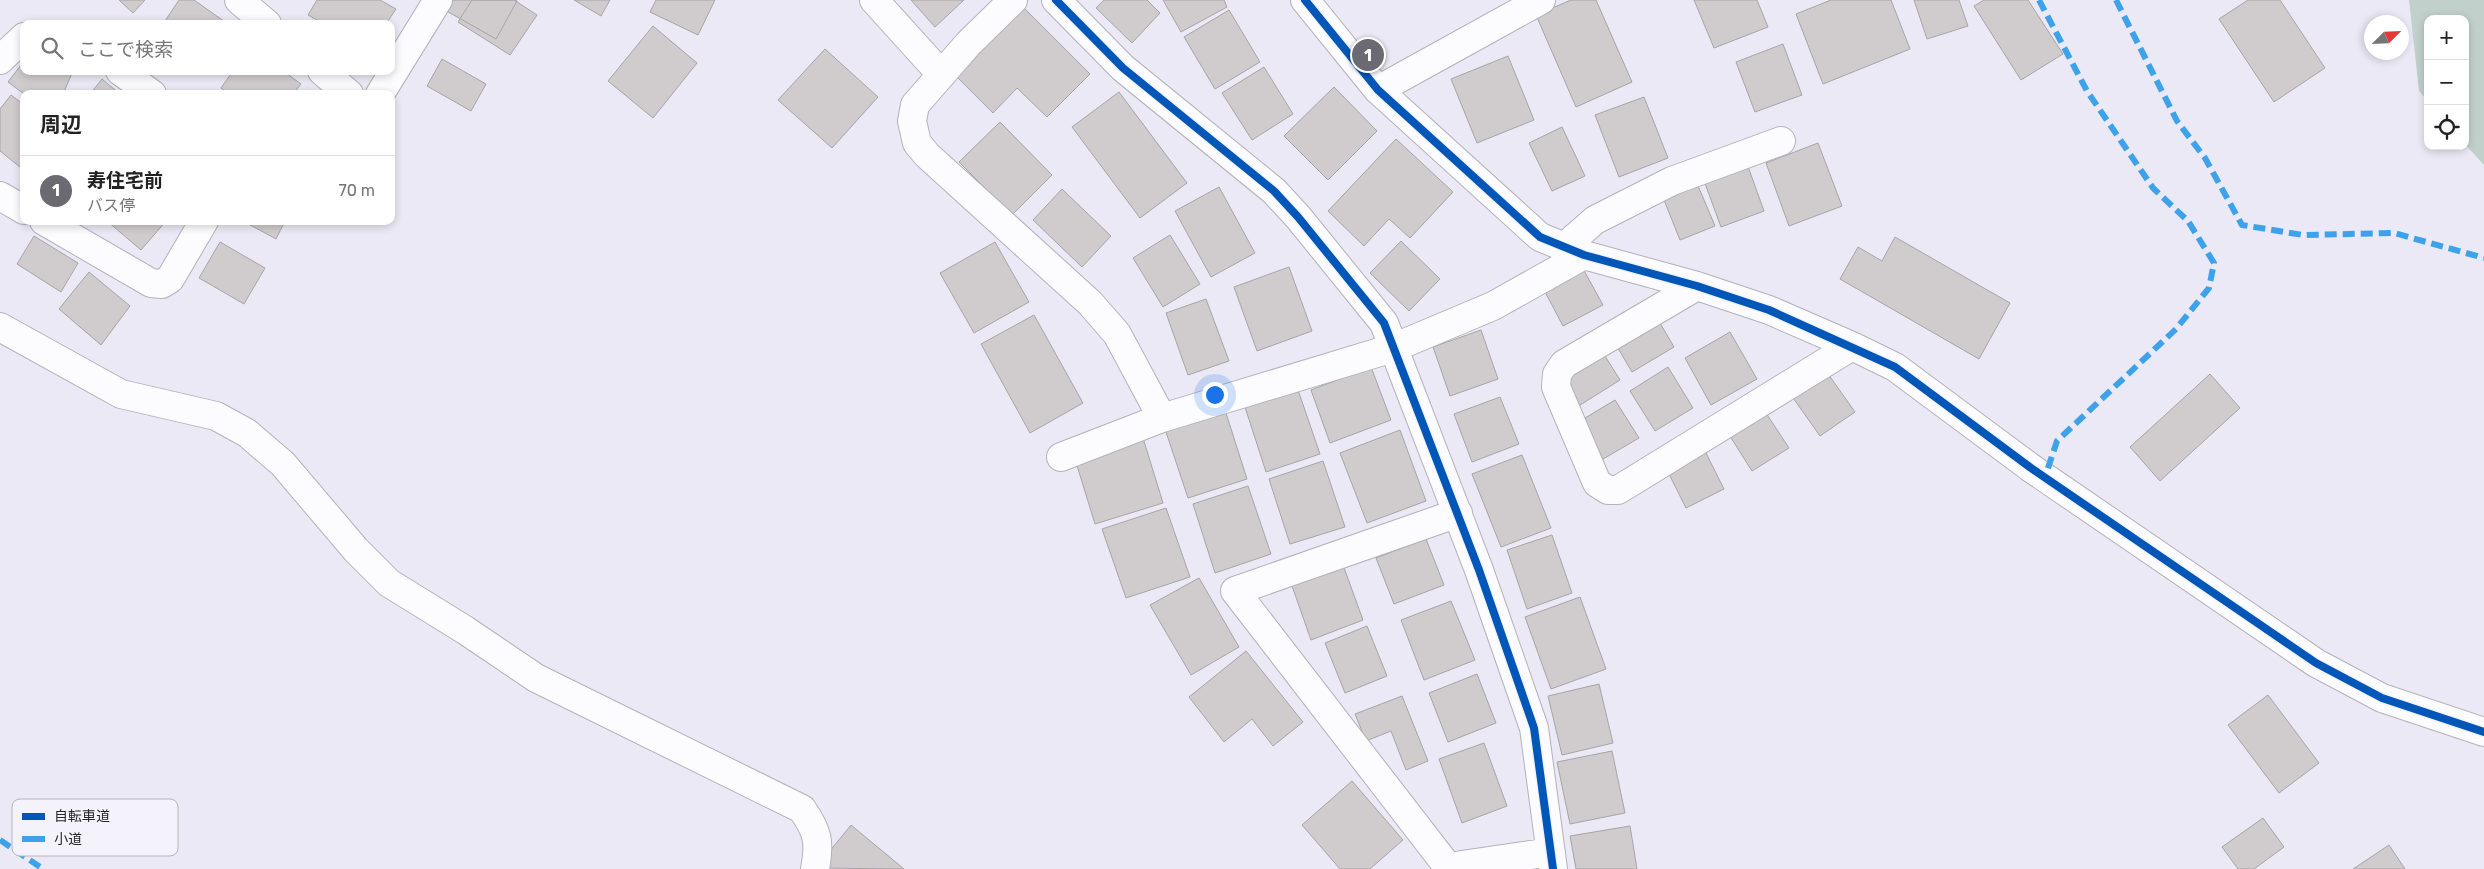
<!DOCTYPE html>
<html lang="ja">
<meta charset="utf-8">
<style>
body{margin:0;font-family:Rubik,"Noto Sans JP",sans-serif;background:#f6f6f6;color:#222}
.controls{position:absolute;right:15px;top:15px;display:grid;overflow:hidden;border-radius:10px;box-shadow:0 2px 8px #0003}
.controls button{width:45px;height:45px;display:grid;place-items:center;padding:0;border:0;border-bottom:1px solid #e0e0e0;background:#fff;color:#222;font:25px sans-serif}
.compass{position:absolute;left:2364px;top:15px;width:45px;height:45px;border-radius:50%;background:#fff;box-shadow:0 2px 8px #0003;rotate:66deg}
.you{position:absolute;left:1214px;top:394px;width:18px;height:18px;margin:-12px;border:4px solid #fff;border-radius:50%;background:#1a73e8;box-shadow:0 0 0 8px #1a73e833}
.badge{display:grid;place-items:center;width:32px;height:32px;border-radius:50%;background:#6b6a73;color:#fff;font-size:16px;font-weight:700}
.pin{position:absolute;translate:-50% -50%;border:2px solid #fff;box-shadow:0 1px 5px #0006}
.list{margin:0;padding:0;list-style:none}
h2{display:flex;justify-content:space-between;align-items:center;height:65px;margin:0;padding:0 20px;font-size:21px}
h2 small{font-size:16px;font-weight:400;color:#767676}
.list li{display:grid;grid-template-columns:32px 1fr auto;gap:15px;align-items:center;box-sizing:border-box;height:70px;padding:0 20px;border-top:1px solid #e0e0e0}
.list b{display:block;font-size:19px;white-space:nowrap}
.list p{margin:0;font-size:16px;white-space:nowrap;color:#767676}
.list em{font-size:16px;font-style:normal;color:#767676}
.icon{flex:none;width:28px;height:28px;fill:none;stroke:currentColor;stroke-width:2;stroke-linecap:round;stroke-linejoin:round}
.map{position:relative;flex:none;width:2484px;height:869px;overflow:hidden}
.search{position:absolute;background:#fff;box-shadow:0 2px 8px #0003;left:20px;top:20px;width:375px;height:55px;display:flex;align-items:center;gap:12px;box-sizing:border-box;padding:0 18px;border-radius:10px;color:#767676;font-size:19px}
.panel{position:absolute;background:#fff;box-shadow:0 2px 8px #0003;left:20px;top:90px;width:375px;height:135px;border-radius:10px}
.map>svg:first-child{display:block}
</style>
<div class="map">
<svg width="2484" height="869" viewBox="0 0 2484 869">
<rect width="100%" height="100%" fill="#eae9f5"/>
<path fill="#c2d0cc" d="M2409,0H2484V165L2465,144V19H2428V101L2419,91Z"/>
<path fill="#d0ccce" stroke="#a7a4a6" d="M119,0H145L133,13Z
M179,0H194L228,24H163Z
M317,0H380L396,9L386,24H324L308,15Z
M449,0H515L517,1L496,39L443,9Z
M472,0H514L537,15L510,55L458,22Z
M574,0H610L601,16Z
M656,0H715L698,35L650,12Z
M911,0H964L935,27Z
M1104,0H1147L1160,13L1132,43L1096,8Z
M1163,0H1224L1227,7L1181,32Z
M1571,0H1596L1632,82L1576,107L1536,15Z
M1694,0H1757L1768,27L1714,48Z
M1831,0H1891L1910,49L1823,84L1796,14Z
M1914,0H1959L1968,26L1927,39Z
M1984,0H2028L2063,54L2021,80L1974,6Z
M2248,0H2280L2325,68L2274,102L2219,19Z
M1018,2L1090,74L1047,117L1017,88L993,113L950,70Z
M1229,10L1260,62L1215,89L1184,37Z
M653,26L697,63L653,118L608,81Z
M1783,44L1802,95L1755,112L1736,62Z
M825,49L878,97L832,148L778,100Z
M1508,56L1534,120L1477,143L1451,79Z
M442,59L486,84L471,111L427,86Z
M24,61V71H73L63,94H24L8,82Z
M1264,67L1293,114L1252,140L1222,93Z
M233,71H283L301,84L293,94H229L221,88Z
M102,79L120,94H90Z
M1334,87L1377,131L1328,180L1284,136Z
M1119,92L1187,183L1140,218L1072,127Z
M11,95L24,105V162L20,167L0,151V109Z
M1644,97L1668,158L1619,177L1595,115Z
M1000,122L1052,175L1012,215L959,162Z
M1562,127L1585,176L1552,191L1529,143Z
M1396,139L1453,192L1410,238L1389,219L1364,246L1328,211Z
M1818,143L1842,206L1789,226L1766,163Z
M1746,161L1764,211L1721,227L1703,178Z
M1696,181L1715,226L1680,240L1662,195Z
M1219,187L1255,253L1211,277L1175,211Z
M1062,189L1111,236L1082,267L1033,220Z
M107,221H166L141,250Z
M243,221H285L276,239Z
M1170,235L1200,284L1163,307L1133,258Z
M34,236L78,263L61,292L17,264Z
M1895,237L2010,303L1979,359L1840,279L1858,247L1882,261Z
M1401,241L1440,279L1409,311L1370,273Z
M220,242L265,268L244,304L199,278Z
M995,242L1029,302L974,333L940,273Z
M1289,267L1312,331L1257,351L1234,287Z
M1582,267L1603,305L1563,326L1543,288Z
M89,272L130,306L101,345L59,309Z
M1206,299L1229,361L1188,375L1166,313Z
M1034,315L1083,403L1030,433L981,344Z
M1657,318L1674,347L1632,372L1615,343Z
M1481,330L1498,379L1450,396L1433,347Z
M1730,332L1757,379L1711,405L1685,358Z
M1600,348L1620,380L1577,407L1557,374Z
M1371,367L1391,420L1330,443L1311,390Z
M1668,367L1693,408L1655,431L1630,391Z
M1826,371L1855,412L1820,436L1791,395Z
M2210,374L2240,408L2160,481L2130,447Z
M1298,390L1320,454L1266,472L1245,407Z
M1500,397L1519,444L1472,462L1454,414Z
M1615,400L1639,438L1603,459L1580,421Z
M1225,410L1247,479L1188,498L1165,429Z
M1764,410L1789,448L1752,471L1728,433Z
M1400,430L1426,501L1367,523L1340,453Z
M1143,438L1163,503L1095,524L1075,459Z
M1704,449L1724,489L1686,508L1666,468Z
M1522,455L1551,528L1501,547L1472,474Z
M1323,461L1345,527L1290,544L1269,479Z
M1248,486L1271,554L1215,573L1193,504Z
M1166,508L1190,577L1126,598L1102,529Z
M1552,535L1572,593L1527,609L1507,550Z
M1426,539L1444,585L1394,604L1376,558Z
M1343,565L1363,620L1311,640L1291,583Z
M1199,578L1239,647L1191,675L1150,605Z
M1580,597L1606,669L1551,689L1525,617Z
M1451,601L1475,660L1424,680L1401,620Z
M1367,626L1387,676L1345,693L1325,643Z
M1246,651L1303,722L1273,746L1252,719L1224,742L1189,697Z
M1477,674L1496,723L1448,742L1429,693Z
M1599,684L1613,743L1562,755L1548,696Z
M2268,695L2319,763L2279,793L2228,725Z
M1402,696L1428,761L1406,770L1391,731L1366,741L1355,714Z
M1484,743L1507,806L1462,823L1439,759Z
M1612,751L1625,813L1570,824L1557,762Z
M1352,781L1403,840L1370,869H1340L1302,825Z
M2263,818L2284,847L2254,869H2238L2222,847Z
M851,825L904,869L816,868Z
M1630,826L1637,869H1576L1570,836Z
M2389,845L2405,869H2353Z"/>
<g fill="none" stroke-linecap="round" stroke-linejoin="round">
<defs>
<path id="minor" d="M239,0L267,24
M874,0L941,74
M1013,0L968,44L915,105L912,121L917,143L927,155L1090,303L1117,334L1162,418
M1056,0L1123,68L1274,191L1298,217L1384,323L1479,570L1534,728L1553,869
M1305,0L1378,90L1540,237L1584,255L1697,286L1769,310L1852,346L1895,367L2031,468
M0,60L24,37
M120,71L152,94
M322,71L349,94
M1378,90L1541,0
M380,94L438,0
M0,196L24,210
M44,221L151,283L162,284L170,279L204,221
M1564,247L1595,220L1672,181L1781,141
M1697,286L1564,364L1557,374L1556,387L1597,483L1608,490H1618L1852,346
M0,327L121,394L216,416L247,433L283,464L356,550L389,583L465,630L536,678L802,809C818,832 820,842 815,869
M1061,457L1162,418L1393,348L1493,306L1584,255
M1458,513L1235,591L1448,867L1551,852"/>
<path id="tertiary" d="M2031,468L2316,663L2382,698L2484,732"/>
</defs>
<use href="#minor" stroke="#b3b2bb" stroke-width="30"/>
<use href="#tertiary" stroke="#b3b2bb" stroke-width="30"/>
<use href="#minor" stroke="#fcfcfe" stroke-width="28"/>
<use href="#tertiary" stroke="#fcfcfe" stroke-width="28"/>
<path stroke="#3ea2eb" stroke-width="6" stroke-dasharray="12 6" stroke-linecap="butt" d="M2039,0L2087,91L2153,188L2188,221L2214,263L2209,288L2176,329L2057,441L2045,477
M2116,0L2177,121L2205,158L2242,225L2303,235L2394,233L2484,258
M0,840L43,869"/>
<defs>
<path id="cycleway" d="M1056,0L1123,68L1274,191L1298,217L1384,323L1479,570L1534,728L1553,869
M1305,0L1378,90L1540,237L1584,255L1697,286L1769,310L1895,367L2031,468L2316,663L2382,698L2484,732"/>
</defs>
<use href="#cycleway" stroke="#f4f3fc" stroke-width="11"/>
<use href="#cycleway" stroke="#0057b8" stroke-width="8"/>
</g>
<rect x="12" y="799" width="166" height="57" rx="8" fill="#f4f3fc" stroke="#b6b5be" stroke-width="1"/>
<rect x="22" y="813" width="23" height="7" fill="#0057b8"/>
<rect x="22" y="836" width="23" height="6" fill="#3ea2eb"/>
<g font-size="14" fill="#26252d">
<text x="54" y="821">自転車道</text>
<text x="54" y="844">小道</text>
</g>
</svg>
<div class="controls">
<button>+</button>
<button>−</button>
<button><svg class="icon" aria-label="locate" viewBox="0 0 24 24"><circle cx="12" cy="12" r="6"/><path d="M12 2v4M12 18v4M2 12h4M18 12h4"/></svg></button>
</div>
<svg class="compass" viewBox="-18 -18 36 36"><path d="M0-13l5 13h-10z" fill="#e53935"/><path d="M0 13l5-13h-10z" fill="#767676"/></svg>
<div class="you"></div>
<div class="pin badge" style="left:1368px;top:55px">1</div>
<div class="search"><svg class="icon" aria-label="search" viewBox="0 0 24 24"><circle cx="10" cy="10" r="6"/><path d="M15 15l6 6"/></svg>ここで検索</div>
<section class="panel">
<h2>周辺<small></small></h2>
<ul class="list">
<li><span class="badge">1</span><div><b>寿住宅前</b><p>バス停</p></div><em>70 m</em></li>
</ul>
</section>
</div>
